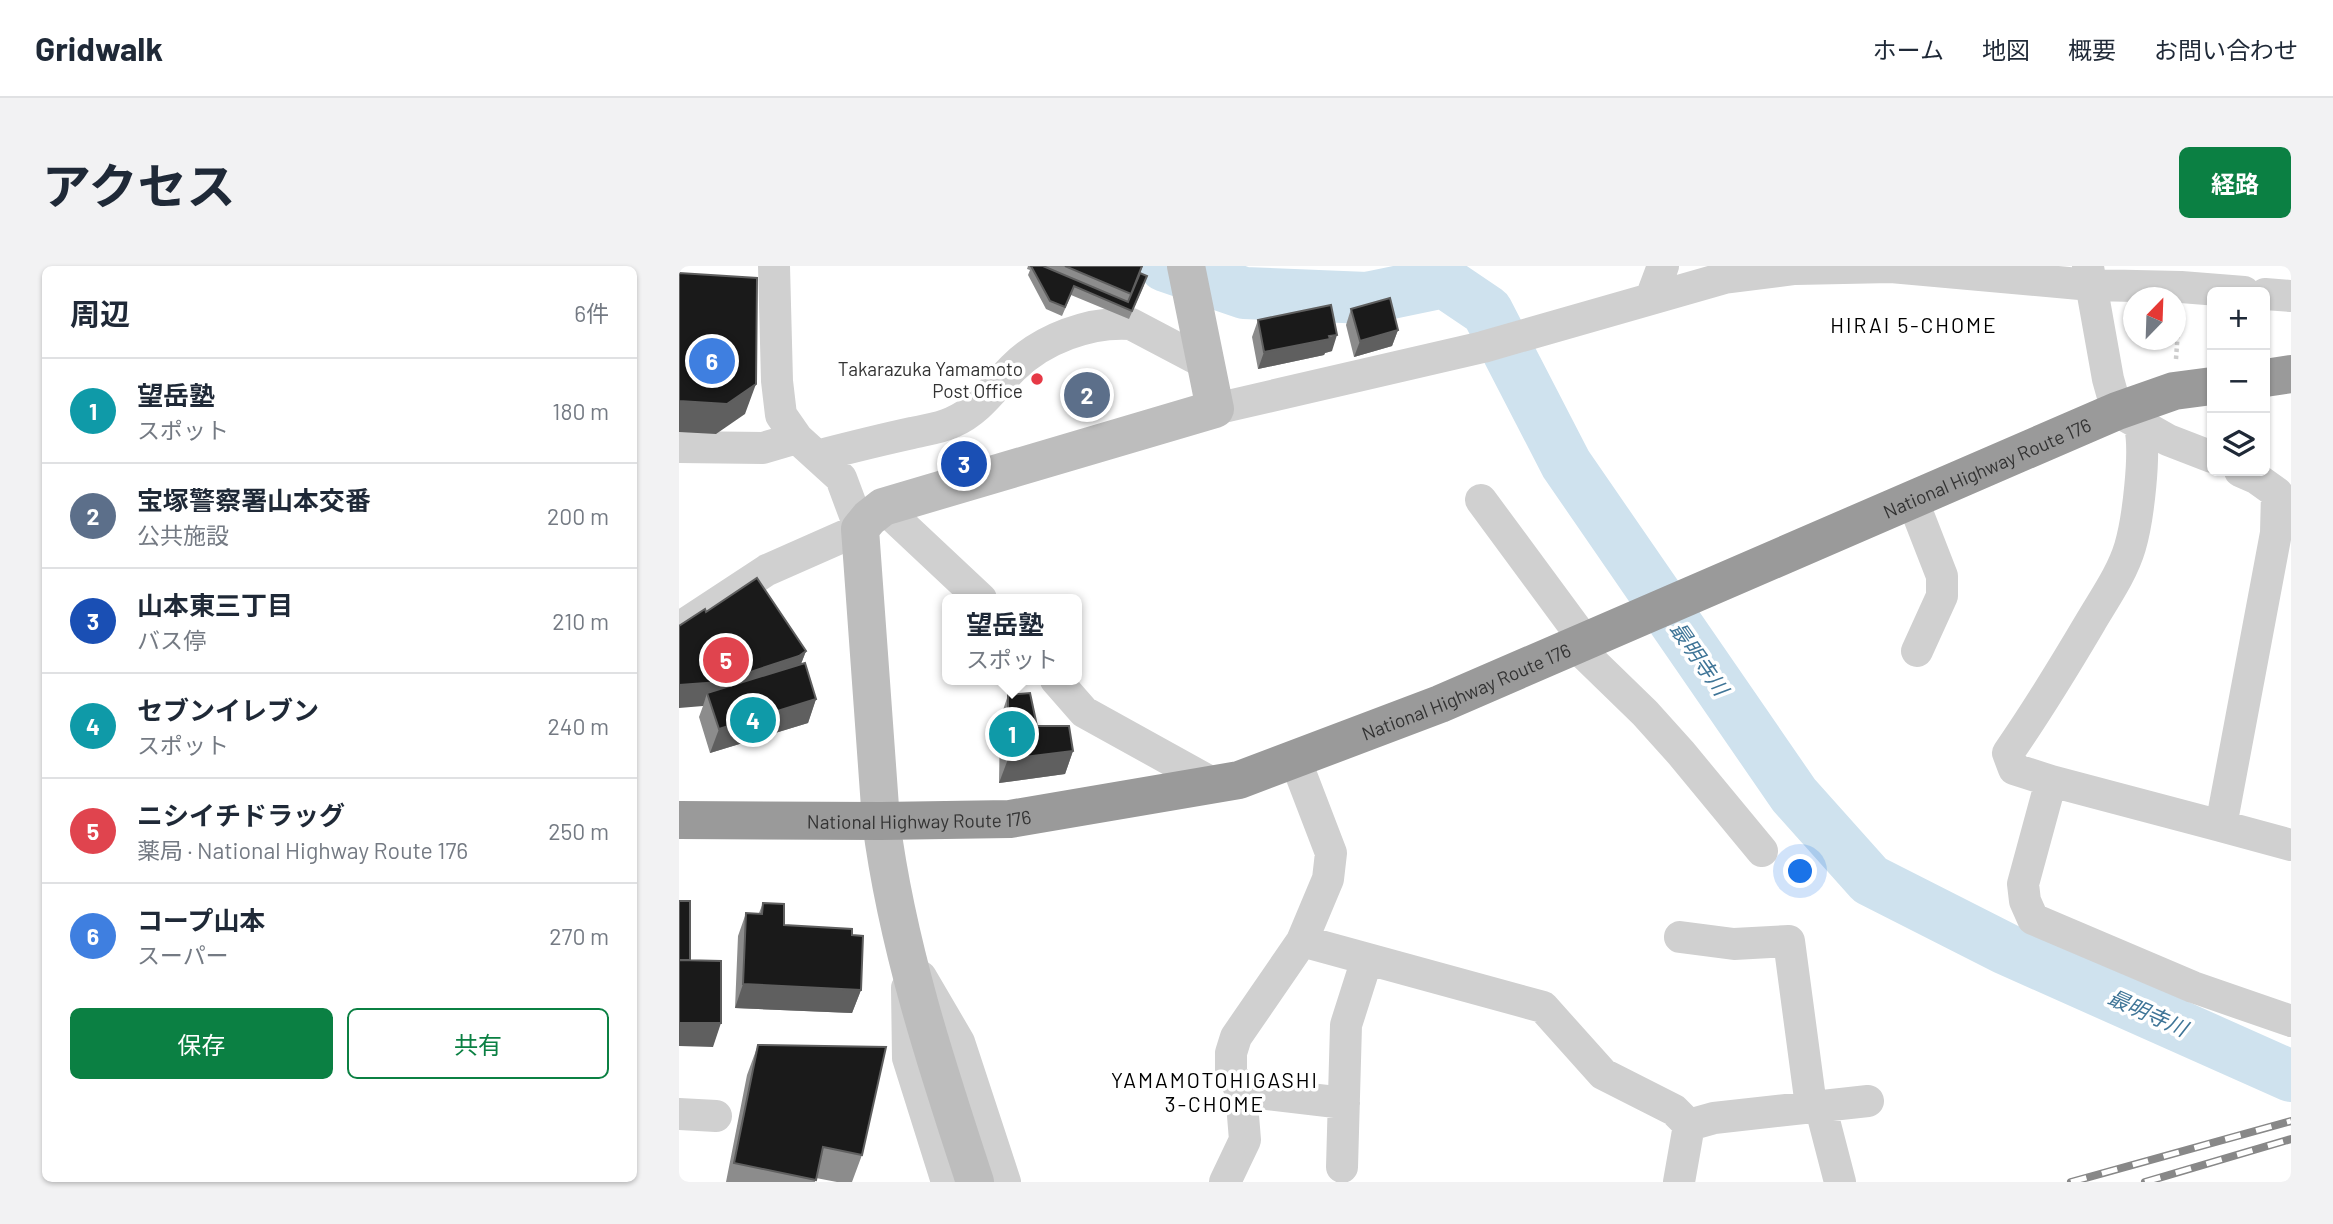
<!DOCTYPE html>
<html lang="ja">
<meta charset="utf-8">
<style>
body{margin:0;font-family:Barlow,"Noto Sans JP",sans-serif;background:#f2f2f3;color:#1f2937}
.controls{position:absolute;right:21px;top:21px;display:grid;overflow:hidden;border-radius:10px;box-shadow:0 2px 5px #0004}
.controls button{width:63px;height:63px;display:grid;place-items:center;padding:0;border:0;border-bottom:2px solid #e0e1e3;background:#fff;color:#1f2937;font:35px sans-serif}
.compass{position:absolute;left:1444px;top:21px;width:63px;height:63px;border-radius:50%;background:#fff;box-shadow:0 2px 5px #0004;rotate:23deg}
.you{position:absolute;left:1122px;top:606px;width:24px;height:24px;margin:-18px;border:5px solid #fff;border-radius:50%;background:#1a73e8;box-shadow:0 0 0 10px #1a73e833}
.badge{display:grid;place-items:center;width:46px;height:46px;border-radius:50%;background:#0b8043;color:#fff;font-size:23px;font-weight:700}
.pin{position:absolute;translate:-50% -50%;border:4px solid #fff;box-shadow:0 2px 7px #0006}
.popup{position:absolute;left:263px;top:328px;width:140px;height:91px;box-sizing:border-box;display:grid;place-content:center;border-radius:10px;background:#fff;filter:drop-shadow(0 2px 5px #0005);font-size:23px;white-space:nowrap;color:#747a83}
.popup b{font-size:26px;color:#1f2937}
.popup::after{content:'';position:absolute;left:50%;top:100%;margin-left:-14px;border:14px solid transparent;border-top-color:#fff}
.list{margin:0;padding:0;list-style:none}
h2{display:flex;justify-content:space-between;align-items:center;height:91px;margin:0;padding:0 28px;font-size:30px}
h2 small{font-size:23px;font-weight:400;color:#747a83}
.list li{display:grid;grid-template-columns:46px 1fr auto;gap:21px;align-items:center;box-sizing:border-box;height:105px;padding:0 28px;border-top:2px solid #e0e1e3}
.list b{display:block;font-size:26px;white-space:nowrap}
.list p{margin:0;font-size:23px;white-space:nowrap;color:#747a83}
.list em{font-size:23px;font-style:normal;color:#747a83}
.actions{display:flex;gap:14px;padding:21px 28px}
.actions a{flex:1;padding:16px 0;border:2px solid #0b8043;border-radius:10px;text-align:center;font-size:24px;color:#0b8043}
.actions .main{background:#0b8043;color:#fff}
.icon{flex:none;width:38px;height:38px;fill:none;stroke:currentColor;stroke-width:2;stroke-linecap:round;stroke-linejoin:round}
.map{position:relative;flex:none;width:1612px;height:916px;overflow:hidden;border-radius:10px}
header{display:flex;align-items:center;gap:42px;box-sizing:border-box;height:98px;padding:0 35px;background:#fff;border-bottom:2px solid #e0e1e3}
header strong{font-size:33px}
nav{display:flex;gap:38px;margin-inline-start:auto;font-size:24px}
.intro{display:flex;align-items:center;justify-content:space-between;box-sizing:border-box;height:168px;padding:0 42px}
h1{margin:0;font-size:49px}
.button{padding:18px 32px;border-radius:10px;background:#0b8043;color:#fff;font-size:24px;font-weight:700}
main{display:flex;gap:42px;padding:0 42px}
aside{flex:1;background:#fff;border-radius:10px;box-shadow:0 2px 5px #0004}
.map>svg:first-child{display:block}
</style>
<header>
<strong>Gridwalk</strong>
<nav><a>ホーム</a><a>地図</a><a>概要</a><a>お問い合わせ</a></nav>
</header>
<div class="intro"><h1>アクセス</h1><a class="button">経路</a></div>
<main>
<aside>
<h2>周辺<small>6件</small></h2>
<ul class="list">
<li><span class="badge" style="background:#0f9aa8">1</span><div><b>望岳塾</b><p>スポット</p></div><em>180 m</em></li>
<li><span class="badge" style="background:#5c6f8a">2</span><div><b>宝塚警察署山本交番</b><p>公共施設</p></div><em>200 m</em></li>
<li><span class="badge" style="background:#1a4fb4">3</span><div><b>山本東三丁目</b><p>バス停</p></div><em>210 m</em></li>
<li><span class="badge" style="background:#0f9aa8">4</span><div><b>セブンイレブン</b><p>スポット</p></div><em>240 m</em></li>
<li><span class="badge" style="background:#e0444e">5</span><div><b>ニシイチドラッグ</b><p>薬局 · National Highway Route 176</p></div><em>250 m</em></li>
<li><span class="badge" style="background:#3f7fe0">6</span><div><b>コープ山本</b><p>スーパー</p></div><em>270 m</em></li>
</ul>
<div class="actions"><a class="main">保存</a><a>共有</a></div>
</aside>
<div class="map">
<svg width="1612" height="916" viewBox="0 0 1612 916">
<rect width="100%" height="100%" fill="#fff"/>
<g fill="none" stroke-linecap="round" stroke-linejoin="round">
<path stroke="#cfe2ee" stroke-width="52" d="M486,0L565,27L688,32L765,16L808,45L887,198L1115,529L1191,614L1327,683L1612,810"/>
<path stroke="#cdcdcd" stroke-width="4.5" stroke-dasharray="3.5 3.5" stroke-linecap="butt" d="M1497,93L1500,49"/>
<path stroke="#d0d0d0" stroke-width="32" d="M1409,1L1429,113L1438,145L1489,174L1533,191
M1586,28L1612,30
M972,32L984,0
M536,143L804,81L1045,12L1116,3L1212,1L1412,19L1502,21L1565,26
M0,181L84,182L118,172
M138,190C169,182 201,174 233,167C246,164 262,162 274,156C300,145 315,121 334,102C363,73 411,55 452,58L526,97
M1561,205L1577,212L1598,227L1597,267L1542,560L1372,515L1344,618L1346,635L1354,653L1514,721L1612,755
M1233,233L1263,310V330L1238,385
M802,234L906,375
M204,241L302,333
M0,362L88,304L181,263L162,212L118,172L102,149L98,115L95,0
M896,379L966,447L1002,487L1083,585
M377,414L405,446L535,518
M1372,515L1335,503L1329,487C1358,445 1385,401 1411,357C1425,333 1443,308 1451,281C1459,254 1467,187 1461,160
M1542,560L1612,579
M1001,671L1055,678L1110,675L1132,840
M623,675L864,741L924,808L995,844L1010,859L1000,916
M242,711L280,776L326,916
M228,722L229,792L268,916
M562,825L665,837
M1141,839L1161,916
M0,848L37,850
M1010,859L1035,852L1189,835
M663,901L667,759L688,693
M546,916L566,874L562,825L552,806V787L557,771L623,675L649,613L652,587L616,493"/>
<path stroke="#bdbdbd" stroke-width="38" d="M296,916C257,798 218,679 202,555L181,263L190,252L204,241L536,143L507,0"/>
<g stroke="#9a9a9a" stroke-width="38">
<path d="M1586,112L1612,108"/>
<path id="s1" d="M0,554L202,555L331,553L560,514L761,438L1438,145L1495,125L1533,120"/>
</g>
<defs>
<path id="rail" d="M1392,916L1612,855
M1466,916L1612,873"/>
</defs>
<use href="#rail" stroke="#888" stroke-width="8"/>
<use href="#rail" stroke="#fff" stroke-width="5" stroke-dasharray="16" stroke-linecap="butt"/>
</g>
<path fill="#8c8c8c" d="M349,0H464L461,7L465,19L450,53L392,29L383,50L367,43L349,9L351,4L348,3Z
M672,43L719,64L713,80L675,91L667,59Z
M579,54L653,85L646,87L645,89L579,103L573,71Z
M27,346L127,385L122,398L137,433L129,457L31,487L20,451L24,440Z
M329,429L358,460L394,485L386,508L320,517L321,453Z
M84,637L105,659L173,669L182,724L173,747L56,742L59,670L67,647H80Z
M79,779L183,889L173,916H158L137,912L136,916H47L68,809Z"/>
<path fill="#5f5f5f" d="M719,64L713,80L675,91L681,75Z
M658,69L653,85L646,87L645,89L579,103L585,86Z
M77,118L66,148L37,168L0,166V135Z
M127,385L118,408L28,427L24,440L0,442V419Z
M137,433L129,457L31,487L40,463Z
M394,485L386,508L320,517L329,493Z
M64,718L182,724L173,747L56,742Z
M0,757H42L34,781L0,780Z"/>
<path fill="#1a1a1a" stroke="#5f5f5f" stroke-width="2" d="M352,0H364L449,36L461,7L468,10L453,45L395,20L386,41L371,35Z
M386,0H463L452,28Z
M0,7L78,12L77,118L48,138L0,135Z
M711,32L719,64L681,75L672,43Z
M652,39L658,69L650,70L651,73L585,86L579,54Z
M78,312L127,385L120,390L41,416L0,419V360L26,343L27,346Z
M126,397L137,433L40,463L28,427Z
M351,427L358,460H390L394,485L329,493V429Z
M0,635H11V694H0Z
M84,637L105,638V659L173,663V669L184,670L182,724L64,718L67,647L83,648Z
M0,694L42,695V757H0Z
M79,779L207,781L183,889L144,881L137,914L55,897Z"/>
<circle fill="#e63946" stroke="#fff" stroke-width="2.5" cx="358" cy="113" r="7"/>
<g text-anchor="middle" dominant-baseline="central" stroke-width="7" stroke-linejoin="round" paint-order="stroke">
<g font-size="19" fill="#333" stroke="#fff" text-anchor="end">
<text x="344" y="102">Takarazuka Yamamoto<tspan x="344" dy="22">Post Office</tspan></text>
</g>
<g font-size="19" fill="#333" stroke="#fff">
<text stroke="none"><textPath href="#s1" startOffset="1374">National Highway Route 176</textPath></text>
<text stroke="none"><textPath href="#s1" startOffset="807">National Highway Route 176</textPath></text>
<text stroke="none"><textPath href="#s1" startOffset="240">National Highway Route 176</textPath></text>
</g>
<g font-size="21" letter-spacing="2" fill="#000" stroke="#fff">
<text x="1235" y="58">HIRAI 5-CHOME</text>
<text x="536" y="813">YAMAMOTOHIGASHI<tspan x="536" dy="24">3-CHOME</tspan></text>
</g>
<g font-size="21" font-style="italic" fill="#3f7597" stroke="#fff">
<text transform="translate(1021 392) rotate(55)">最明寺川</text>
<text transform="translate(1469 746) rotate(24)">最明寺川</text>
</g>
</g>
</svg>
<div class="controls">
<button>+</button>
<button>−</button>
<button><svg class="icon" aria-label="layers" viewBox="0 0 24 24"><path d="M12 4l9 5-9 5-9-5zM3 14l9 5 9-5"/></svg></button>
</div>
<svg class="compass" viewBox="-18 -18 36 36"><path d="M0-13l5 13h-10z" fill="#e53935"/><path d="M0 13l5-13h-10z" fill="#747a83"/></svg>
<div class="you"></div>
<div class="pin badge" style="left:333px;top:468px;background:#0f9aa8">1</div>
<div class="popup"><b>望岳塾</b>スポット</div>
<div class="pin badge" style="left:408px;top:129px;background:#5c6f8a">2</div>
<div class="pin badge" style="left:285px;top:198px;background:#1a4fb4">3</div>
<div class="pin badge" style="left:74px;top:454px;background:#0f9aa8">4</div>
<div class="pin badge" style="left:47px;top:394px;background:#e0444e">5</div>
<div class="pin badge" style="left:33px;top:95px;background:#3f7fe0">6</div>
</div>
</main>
